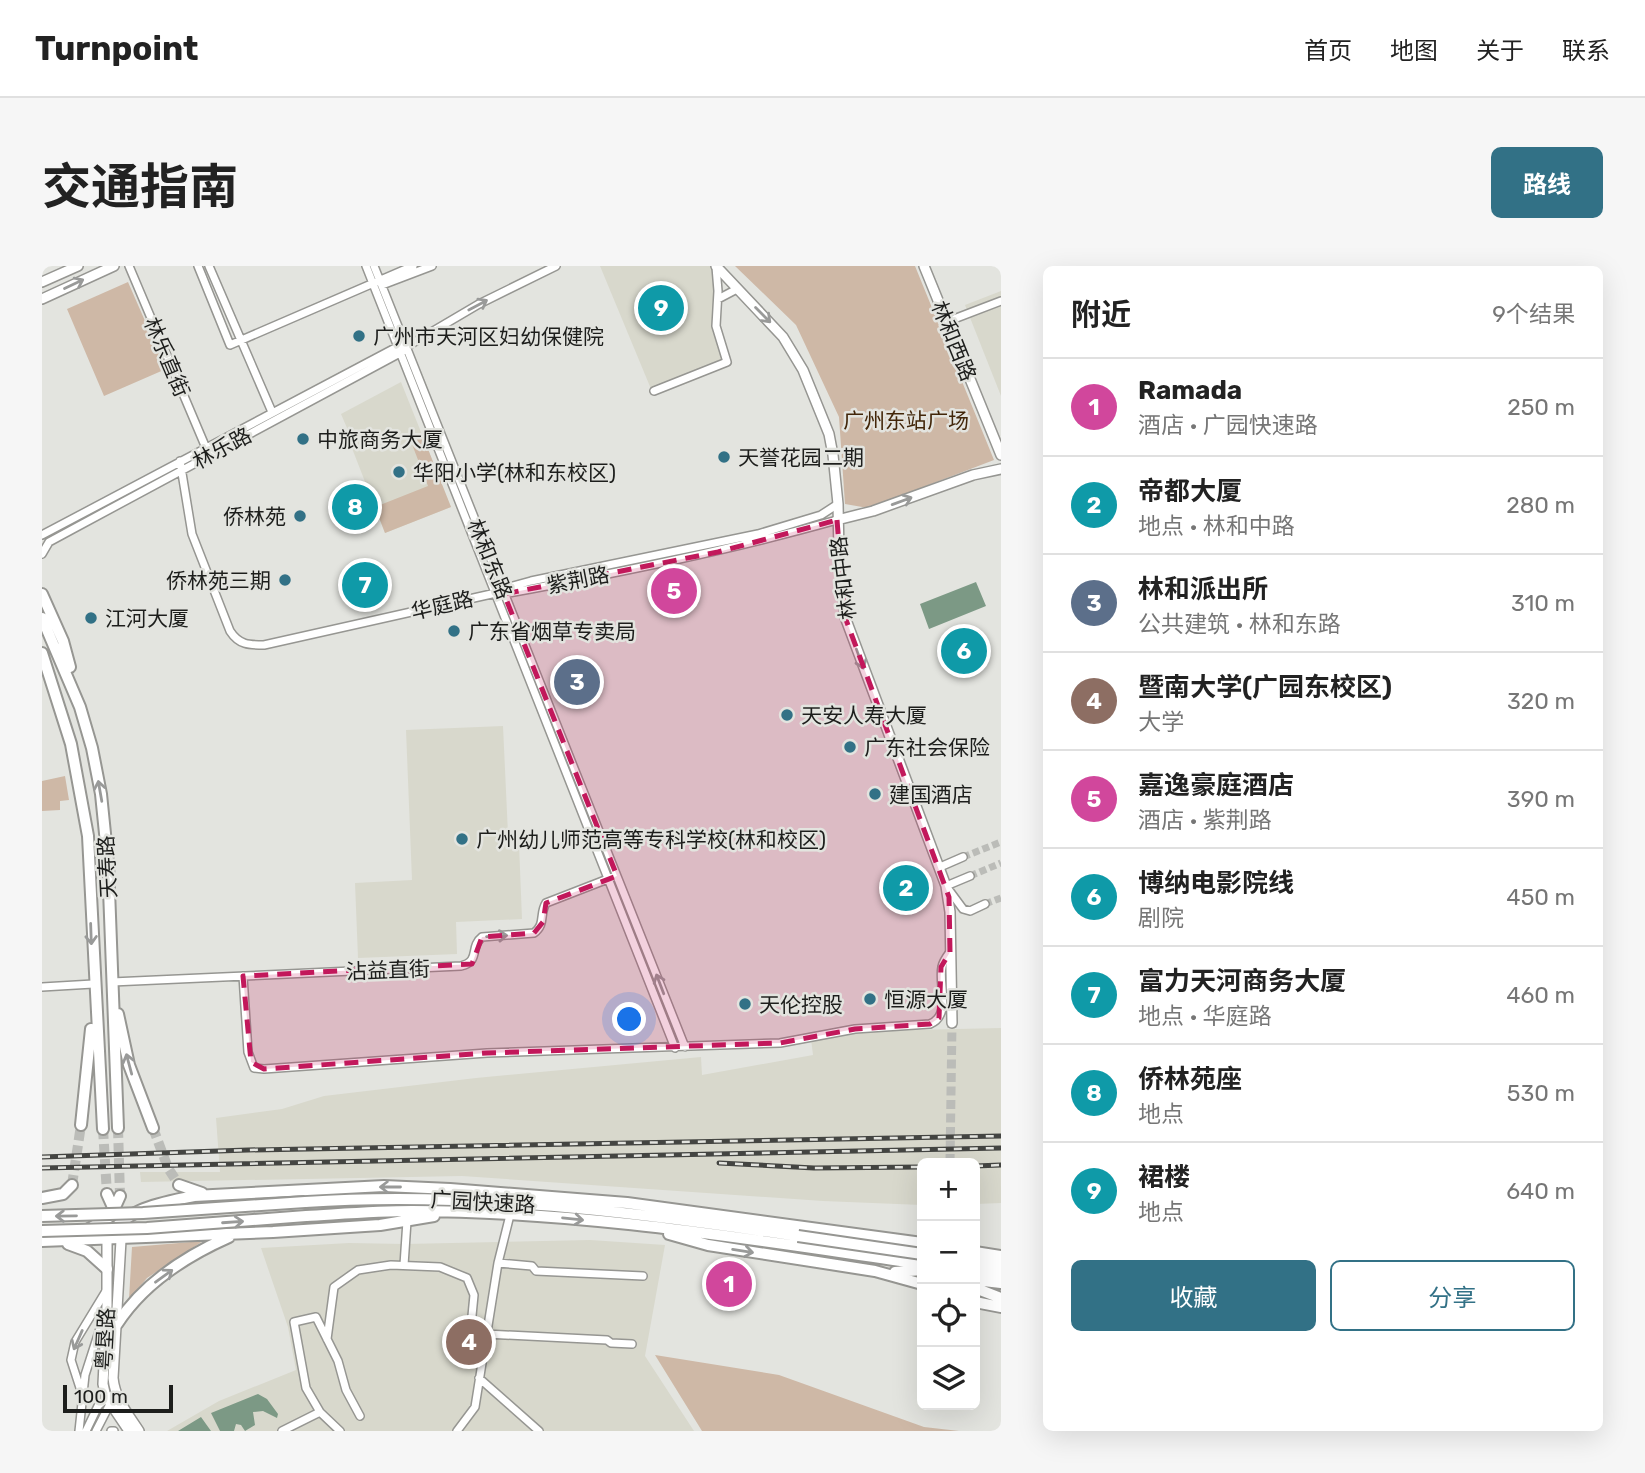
<!DOCTYPE html>
<html lang="zh">
<meta charset="utf-8">
<style>
body{margin:0;font-family:Rubik,"Noto Sans SC",sans-serif;background:#f6f6f6;color:#222}
.controls{position:absolute;right:21px;bottom:21px;display:grid;overflow:hidden;border-radius:10px;box-shadow:0 7px 28px #0002}
.controls button{width:63px;height:63px;display:grid;place-items:center;padding:0;border:0;border-bottom:2px solid #e0e0e0;background:#fff;color:#222;font:35px sans-serif}
.scale{position:absolute;left:21px;bottom:18px;width:110px;box-sizing:border-box;padding-left:7px;border:4px solid #1d1e1c;border-top:0;font-size:19px;line-height:24px;white-space:nowrap;color:#1d1e1c;-webkit-text-stroke:5px #e3e4df;paint-order:stroke}
.you{position:absolute;left:588px;top:754px;width:24px;height:24px;margin:-18px;border:5px solid #fff;border-radius:50%;background:#1a73e8;box-shadow:0 0 0 10px #1a73e833}
.badge{display:grid;place-items:center;width:46px;height:46px;border-radius:50%;background:#327186;color:#fff;font-size:23px;font-weight:700}
.pin{position:absolute;translate:-50% -50%;border:4px solid #fff;box-shadow:0 2px 7px #0006}
.list{margin:0;padding:0;list-style:none}
h2{display:flex;justify-content:space-between;align-items:center;height:91px;margin:0;padding:0 28px;font-size:30px}
h2 small{font-size:23px;font-weight:400;color:#767676}
.list li{display:grid;grid-template-columns:46px 1fr auto;gap:21px;align-items:center;box-sizing:border-box;height:98px;padding:0 28px;border-top:2px solid #e0e0e0}
.list b{display:block;font-size:26px;white-space:nowrap}
.list p{margin:0;font-size:23px;white-space:nowrap;color:#767676}
.list em{font-size:23px;font-style:normal;color:#767676}
.actions{display:flex;gap:14px;padding:21px 28px}
.actions a{flex:1;padding:16px 0;border:2px solid #327186;border-radius:10px;text-align:center;font-size:24px;color:#327186}
.actions .main{background:#327186;color:#fff}
.icon{flex:none;width:38px;height:38px;fill:none;stroke:currentColor;stroke-width:2;stroke-linecap:round;stroke-linejoin:round}
.map{position:relative;flex:none;width:959px;height:1165px;overflow:hidden;border-radius:10px}
header{display:flex;align-items:center;gap:42px;box-sizing:border-box;height:98px;padding:0 35px;background:#fff;border-bottom:2px solid #e0e0e0}
header strong{font-size:33px}
nav{display:flex;gap:38px;margin-inline-start:auto;font-size:24px}
.intro{display:flex;align-items:center;justify-content:space-between;box-sizing:border-box;height:168px;padding:0 42px}
h1{margin:0;font-size:49px}
.button{padding:18px 32px;border-radius:10px;background:#327186;color:#fff;font-size:24px;font-weight:700}
main{display:flex;gap:42px;padding:0 42px}
aside{flex:1;background:#fff;border-radius:10px;box-shadow:0 7px 28px #0002}
.map>svg:first-child{display:block}
</style>
<header>
<strong>Turnpoint</strong>
<nav><a>首页</a><a>地图</a><a>关于</a><a>联系</a></nav>
</header>
<div class="intro"><h1>交通指南</h1><a class="button">路线</a></div>
<main>
<div class="map">
<svg width="959" height="1165" viewBox="0 0 959 1165">
<rect width="100%" height="100%" fill="#e3e4df"/>
<path fill="#d8d8cc" d="M558,0H668L671,4L674,38L672,63L685,94L609,123Z
M959,25V130L923,39Z
M359,116L409,241L343,267L306,172L308,169L299,148Z
M461,460L466,568L477,578L480,653L414,656L415,688L316,692L313,617L370,614L364,464Z
M959,762V937L933,938V897H880V939L781,935L420,910L99,916L98,906H178L174,852L240,843L282,830L434,812L659,791L660,809L771,789L769,773L827,765Z
M548,974L623,979L603,1090L652,1165H125L177,1135L254,1104L246,1061L219,982L307,977L363,978Z"/>
<path fill="#ceb8a6" d="M693,0H873L952,194L826,242L803,238L797,151L754,59Z
M86,16L124,103L62,130L25,43Z
M380,168L409,241L343,267L333,241L386,220L368,173Z
M23,510L27,534L18,535V544L0,545V515Z
M161,975L105,1012L87,1033L90,981Z
M613,1089L737,1109L882,1161L917,1165H660Z"/>
<path fill="#7c9985" d="M934,316L944,340L887,363L878,338Z
M216,1128L225,1133L236,1148L235,1152L221,1145L211,1146L213,1159L203,1165L199,1159L194,1158L192,1165H178L169,1147Z
M159,1151L169,1165H136Z"/>
<g fill="none" stroke-linecap="round" stroke-linejoin="round">
<path stroke="#bbbcb8" stroke-width="7" stroke-dasharray="7 3.5" stroke-linecap="butt" d="M921,591L959,576
M928,610L959,597
M943,638L959,632"/>
<path stroke="#bbbcb8" stroke-width="9" stroke-dasharray="9 4.5" stroke-linecap="butt" d="M908,897L910,757"/>
<path stroke="#bbbcb8" stroke-width="10" stroke-dasharray="10 5" stroke-linecap="butt" d="M76,862L78,930
M111,862L126,902L137,919
M61,863L65,928
M30,919L39,859"/>
<defs>
<path id="minor" d="M87,0L164,182
M156,0L188,79L371,0
M167,0L230,146
M324,0L633,782
M332,0L643,781
M340,19L390,0
M676,33L695,23
M904,56L959,35
M612,125L685,96L674,60L676,25L674,1
M138,195L150,268L188,365C197,379 207,379 222,379L454,327L462,328C574,307 685,285 795,254
M0,269L355,81H359
M0,288L7,276L31,263L358,87L364,81L437,38L514,0
M457,324L489,315L716,268L779,249L796,238
M898,601L921,591
M928,610L904,620L921,643L928,645L943,638
M201,710L206,786L212,802L222,803L445,787L738,777L813,763L888,758C910,749 896,718 900,701C901,695 905,690 908,686
M70,716L419,700C439,695 427,681 440,671L492,667C504,658 497,648 504,637L571,611
M0,721L51,718
M456,997L490,1000L494,1005L601,1010
M362,999L365,955
M444,1068L565,1074L569,1077L590,1078
M285,1073L292,1021L316,1004L349,999L398,1001L425,1012L432,1029L429,1060L445,1062
M437,1112L497,1165
M39,1125L29,1094L33,1076L64,1025
M278,1146L264,1122L252,1056L274,1051L296,1095L304,1124L318,1150
M37,1165L43,1109L63,1047
M44,1165L56,1140L67,1130
M54,1165L70,1134
M69,1165H72
M240,1165L278,1146L298,1165
M415,1165L433,1141L456,997L468,949"/>
<path id="major" d="M674,0L741,71L761,104L787,168L791,189L796,238L797,288L803,351L904,620L908,646L910,757
M882,0L959,189
M0,16L36,0
M0,33L72,0
M795,254L831,245L931,209L959,203
M65,974V1039L61,1118L64,1131L87,1165
M79,974L71,1112C73,1133 86,1148 97,1165"/>
<path id="highway" d="M0,328L21,375L28,401
M0,352L38,441L50,482L59,528L66,597L76,862
M0,387L29,478L46,570L61,863
M76,748L87,799L111,862
M39,859L49,763
M137,919L160,927
M65,928L74,948
M0,932L21,928L30,919
M263,936C428,925 592,946 756,970
M264,950C299,948 334,945 370,945C541,945 711,974 880,998
M45,964L69,950L78,930
M627,968L666,979L833,1005L880,1018
M65,974C82,942 120,937 152,930L342,920L408,923L585,937L880,977
M0,975L231,966L338,959L392,950
M26,978L45,985L65,1003
M933,986L959,990
M933,996L959,1000
M933,1005L959,1009
M853,1006L880,1004
M933,1014L959,1017
M933,1022L959,1032
M933,1036L959,1041
M75,1058C101,1018 144,990 187,971"/>
</defs>
<use href="#minor" stroke="#969692" stroke-width="10"/>
<use href="#major" stroke="#969692" stroke-width="12"/>
<use href="#highway" stroke="#969692" stroke-width="14"/>
<use href="#minor" stroke="#fff" stroke-width="7"/>
<use href="#major" stroke="#fff" stroke-width="9"/>
<use href="#highway" stroke="#fff" stroke-width="10"/>
<defs>
<path id="rail" d="M0,891L206,884L959,870
M677,897L772,902L880,901
M933,900L959,899
M0,902L959,882"/>
</defs>
<use href="#rail" stroke="#444542" stroke-width="5"/>
<use href="#rail" stroke="#e3e4df" stroke-width="2.5" stroke-dasharray="8" stroke-linecap="butt"/>
<defs>
<path id="highway-bridge" d="M0,950L101,947L263,936
M0,965L105,962L264,950
M756,970L880,988"/>
</defs>
<use href="#highway-bridge" stroke="#969692" stroke-width="14" stroke-linecap="butt"/>
<use href="#highway-bridge" stroke="#fff" stroke-width="10"/>
</g>
<defs><path id="oneway-shaft" d="M-6 0H5M1.5-3L5.5 0L1.5 3" fill="none" stroke-width="1.6" stroke-linecap="round" stroke-linejoin="round" transform="scale(1.75)"/></defs>
<g stroke="#999a99">
<use href="#oneway-shaft" transform="translate(32 18) rotate(-25)"/>
<use href="#oneway-shaft" transform="translate(436 39) rotate(-28)"/>
<use href="#oneway-shaft" transform="translate(721 49) rotate(45)"/>
<use href="#oneway-shaft" transform="translate(860 235) rotate(-20)"/>
<use href="#oneway-shaft" transform="translate(818 393) rotate(70)"/>
<use href="#oneway-shaft" transform="translate(58 525) rotate(-100)"/>
<use href="#oneway-shaft" transform="translate(49 668) rotate(88)"/>
<use href="#oneway-shaft" transform="translate(455 670) rotate(-3)"/>
<use href="#oneway-shaft" transform="translate(618 718) rotate(-111)"/>
<use href="#oneway-shaft" transform="translate(87 798) rotate(-105)"/>
<use href="#oneway-shaft" transform="translate(348 921) rotate(-180)"/>
<use href="#oneway-shaft" transform="translate(24 950) rotate(179)"/>
<use href="#oneway-shaft" transform="translate(531 953) rotate(6)"/>
<use href="#oneway-shaft" transform="translate(191 956) rotate(-4)"/>
<use href="#oneway-shaft" transform="translate(701 985) rotate(9)"/>
<use href="#oneway-shaft" transform="translate(122 1010) rotate(-36)"/>
<use href="#oneway-shaft" transform="translate(36 1074) rotate(114)"/>
</g>
<path fill="#c2185b" fill-opacity="0.2" stroke="#c2185b" stroke-width="5" stroke-dasharray="14 9" stroke-linejoin="round" d="M795,254L803,351L907,631L908,686L899,701L897,752L888,758L813,763L738,777L445,787L222,803L209,796L201,710L430,698L440,671L492,667L501,656L504,637L575,610L462,328L676,286Z"/>
<g fill="#327186" stroke="#e3e4df" stroke-width="2.5">
<circle cx="317" cy="70" r="7"/>
<circle cx="261" cy="173" r="7"/>
<circle cx="682" cy="191" r="7"/>
<circle cx="357" cy="206" r="7"/>
<circle cx="258" cy="250" r="7"/>
<circle cx="243" cy="314" r="7"/>
<circle cx="49" cy="352" r="7"/>
<circle cx="412" cy="365" r="7"/>
<circle cx="745" cy="449" r="7"/>
<circle cx="808" cy="481" r="7"/>
<circle cx="833" cy="528" r="7"/>
<circle cx="420" cy="573" r="7"/>
<circle cx="828" cy="733" r="7"/>
<circle cx="703" cy="738" r="7"/>
</g>
<g text-anchor="middle" dominant-baseline="central" stroke-width="5" stroke-linejoin="round" paint-order="stroke">
<g font-size="21" fill="#1d1e1c" stroke="#e3e4df" text-anchor="start">
<text x="331" y="70">广州市天河区妇幼保健院</text>
<text x="275" y="173">中旅商务大厦</text>
<text x="696" y="191">天誉花园二期</text>
<text x="371" y="206">华阳小学(林和东校区)</text>
<text x="244" y="250" text-anchor="end">侨林苑</text>
<text x="229" y="314" text-anchor="end">侨林苑三期</text>
<text x="63" y="352">江河大厦</text>
<text x="426" y="365">广东省烟草专卖局</text>
<text x="759" y="449">天安人寿大厦</text>
<text x="822" y="481">广东社会保险</text>
<text x="847" y="528">建国酒店</text>
<text x="434" y="573">广州幼儿师范高等专科学校(林和校区)</text>
<text x="842" y="733">恒源大厦</text>
<text x="717" y="738">天伦控股</text>
</g>
<g font-size="21" fill="#1d1e1c" stroke="#e3e4df">
<text transform="translate(912 75) rotate(68)">林和西路</text>
<text transform="translate(125 91) rotate(67)">林乐直街</text>
<text transform="translate(180 182) rotate(-28)">林乐路</text>
<text transform="translate(448 293) rotate(68)">林和东路</text>
<text transform="translate(801 312) rotate(-97)">林和中路</text>
<text transform="translate(536 314) rotate(-11)">紫荆路</text>
<text transform="translate(400 339) rotate(-13)">华庭路</text>
<text transform="translate(65 601) rotate(-93)">天寿路</text>
<text transform="translate(346 704) rotate(-2)">沾益直街</text>
<text transform="translate(441 936) rotate(3)">广园快速路</text>
<text transform="translate(63 1073) rotate(-87)">粤垦路</text>
</g>
<g font-size="21" fill="#422609" stroke="#e3e4df">
<text x="864" y="154">广州东站广场</text>
</g>
</g>
</svg>
<div class="controls">
<button>+</button>
<button>−</button>
<button><svg class="icon" aria-label="locate" viewBox="0 0 24 24"><circle cx="12" cy="12" r="6"/><path d="M12 2v4M12 18v4M2 12h4M18 12h4"/></svg></button>
<button><svg class="icon" aria-label="layers" viewBox="0 0 24 24"><path d="M12 4l9 5-9 5-9-5zM3 14l9 5 9-5"/></svg></button>
</div>
<div class="scale">100 m</div>
<div class="you"></div>
<div class="pin badge" style="left:687px;top:1018px;background:#d1479c">1</div>
<div class="pin badge" style="left:864px;top:622px;background:#0f9aa8">2</div>
<div class="pin badge" style="left:535px;top:416px;background:#5c6f8a">3</div>
<div class="pin badge" style="left:427px;top:1076px;background:#8d6e63">4</div>
<div class="pin badge" style="left:632px;top:325px;background:#d1479c">5</div>
<div class="pin badge" style="left:922px;top:385px;background:#0f9aa8">6</div>
<div class="pin badge" style="left:323px;top:319px;background:#0f9aa8">7</div>
<div class="pin badge" style="left:313px;top:241px;background:#0f9aa8">8</div>
<div class="pin badge" style="left:619px;top:42px;background:#0f9aa8">9</div>
</div>
<aside>
<h2>附近<small>9个结果</small></h2>
<ul class="list">
<li><span class="badge" style="background:#d1479c">1</span><div><b>Ramada</b><p>酒店 · 广园快速路</p></div><em>250 m</em></li>
<li><span class="badge" style="background:#0f9aa8">2</span><div><b>帝都大厦</b><p>地点 · 林和中路</p></div><em>280 m</em></li>
<li><span class="badge" style="background:#5c6f8a">3</span><div><b>林和派出所</b><p>公共建筑 · 林和东路</p></div><em>310 m</em></li>
<li><span class="badge" style="background:#8d6e63">4</span><div><b>暨南大学(广园东校区)</b><p>大学</p></div><em>320 m</em></li>
<li><span class="badge" style="background:#d1479c">5</span><div><b>嘉逸豪庭酒店</b><p>酒店 · 紫荆路</p></div><em>390 m</em></li>
<li><span class="badge" style="background:#0f9aa8">6</span><div><b>博纳电影院线</b><p>剧院</p></div><em>450 m</em></li>
<li><span class="badge" style="background:#0f9aa8">7</span><div><b>富力天河商务大厦</b><p>地点 · 华庭路</p></div><em>460 m</em></li>
<li><span class="badge" style="background:#0f9aa8">8</span><div><b>侨林苑座</b><p>地点</p></div><em>530 m</em></li>
<li><span class="badge" style="background:#0f9aa8">9</span><div><b>裙楼</b><p>地点</p></div><em>640 m</em></li>
</ul>
<div class="actions"><a class="main">收藏</a><a>分享</a></div>
</aside>
</main>
